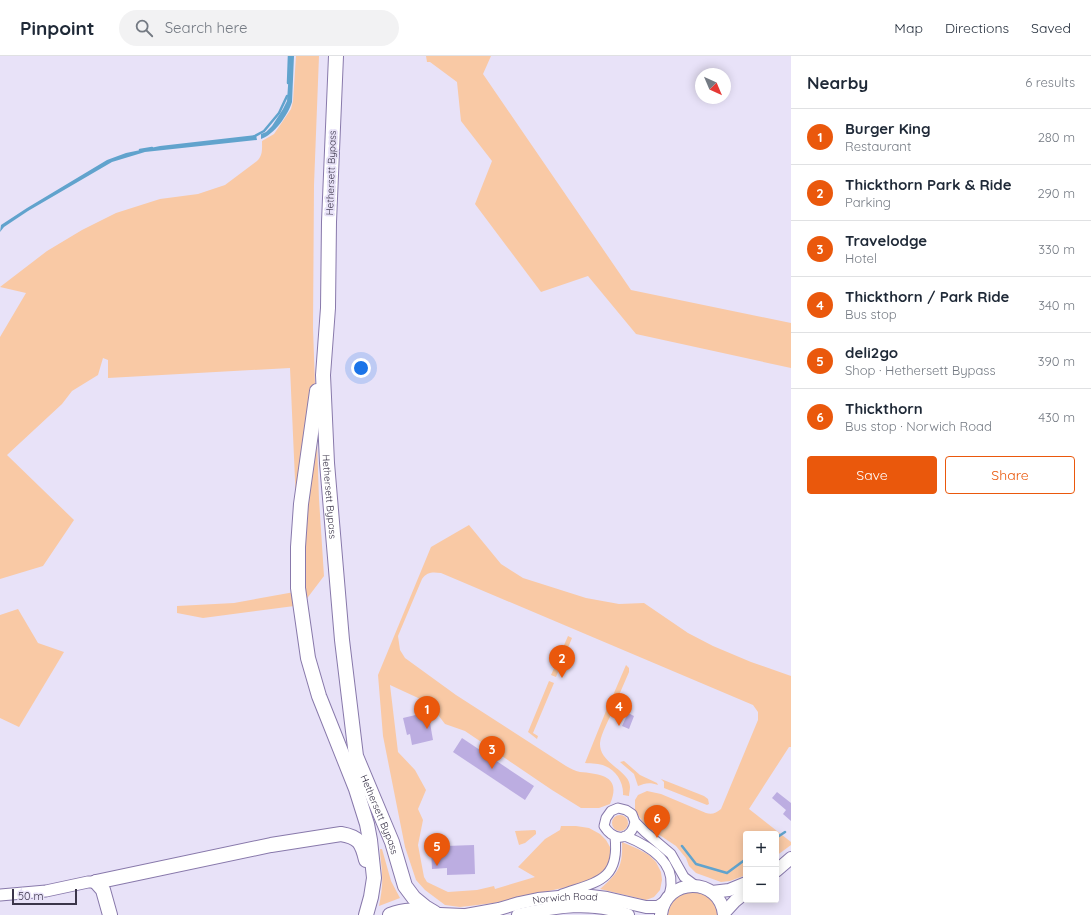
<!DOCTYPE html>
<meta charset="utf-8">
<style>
body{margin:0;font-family:Quicksand,sans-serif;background:#f2f2f3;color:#1f2937}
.controls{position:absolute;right:12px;bottom:12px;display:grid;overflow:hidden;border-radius:4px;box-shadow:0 2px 10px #0003}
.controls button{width:36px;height:36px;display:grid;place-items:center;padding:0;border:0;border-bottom:1px solid #e0e1e3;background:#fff;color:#1f2937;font:20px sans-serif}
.compass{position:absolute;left:695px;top:12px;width:36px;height:36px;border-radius:50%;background:#fff;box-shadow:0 2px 10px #0003;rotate:136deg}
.scale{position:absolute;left:12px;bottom:10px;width:65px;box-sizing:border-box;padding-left:4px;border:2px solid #3b354a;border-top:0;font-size:11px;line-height:14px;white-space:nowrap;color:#3b354a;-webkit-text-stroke:3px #e8e2f8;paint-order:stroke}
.you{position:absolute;left:361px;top:312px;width:14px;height:14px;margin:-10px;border:3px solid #fff;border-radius:50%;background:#1a73e8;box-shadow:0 0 0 6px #1a73e833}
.badge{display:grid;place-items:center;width:26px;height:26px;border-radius:50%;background:#ea580c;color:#fff;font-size:13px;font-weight:700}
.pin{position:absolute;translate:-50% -33px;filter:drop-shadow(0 1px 2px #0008)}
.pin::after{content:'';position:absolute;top:21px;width:14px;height:12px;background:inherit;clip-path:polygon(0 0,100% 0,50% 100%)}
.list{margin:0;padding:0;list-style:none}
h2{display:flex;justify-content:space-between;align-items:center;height:52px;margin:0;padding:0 16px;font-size:17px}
h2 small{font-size:13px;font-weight:400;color:#747a83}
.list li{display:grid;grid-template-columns:26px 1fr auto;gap:12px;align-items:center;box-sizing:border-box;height:56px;padding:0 16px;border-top:1px solid #e0e1e3}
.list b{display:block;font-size:15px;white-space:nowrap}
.list p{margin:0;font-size:13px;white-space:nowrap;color:#747a83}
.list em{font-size:13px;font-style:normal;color:#747a83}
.actions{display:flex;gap:8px;padding:12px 16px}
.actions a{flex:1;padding:9px 0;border:1px solid #ea580c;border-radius:4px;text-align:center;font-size:14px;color:#ea580c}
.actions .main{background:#ea580c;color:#fff}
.icon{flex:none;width:22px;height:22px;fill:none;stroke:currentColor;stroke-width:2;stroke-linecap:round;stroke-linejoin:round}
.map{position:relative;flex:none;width:791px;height:859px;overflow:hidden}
header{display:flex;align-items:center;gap:24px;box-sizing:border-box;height:56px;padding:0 20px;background:#fff;border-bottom:1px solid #e0e1e3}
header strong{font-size:19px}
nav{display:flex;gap:22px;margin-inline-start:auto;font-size:14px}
.search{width:280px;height:36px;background:#f2f2f3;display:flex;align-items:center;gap:10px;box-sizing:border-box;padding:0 14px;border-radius:22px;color:#747a83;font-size:15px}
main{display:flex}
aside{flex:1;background:#fff}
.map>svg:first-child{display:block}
</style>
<header>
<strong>Pinpoint</strong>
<div class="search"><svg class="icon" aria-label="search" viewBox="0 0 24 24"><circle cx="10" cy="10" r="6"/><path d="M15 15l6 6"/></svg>Search here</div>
<nav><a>Map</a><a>Directions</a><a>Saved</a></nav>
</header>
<main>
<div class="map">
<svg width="791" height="859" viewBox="0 0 791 859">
<rect width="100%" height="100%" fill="#e8e2f8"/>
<path fill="#f9c9a5" d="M296,0H319L314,129L313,272L319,443L324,520L302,549L203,562L177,557V550L234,547L300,535L290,312L108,322V304L103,302L98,319L72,335L62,348L7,399L74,464L43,510L0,523V281L26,237L0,231L47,195L82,174L116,157L160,143L198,138L225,129L257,105C263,99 262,93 262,85L274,78L291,53L293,45Z
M426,0H491L483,18L631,234L791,267V312L636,278L588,220L541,236L475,148L492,105L461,65L457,26L430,6H427Z
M469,469L501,508L523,522L586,542L619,548L644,547L688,577L713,590L751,606L791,620V691H789L749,753L791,786V789L776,800V778H746V819L730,825L721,826L696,817L689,810L686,802L676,790L646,770L635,755V744L638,739L647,735L661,738L706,757C712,759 716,757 721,753L758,664V656L753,649L441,517C432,516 427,516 422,523L398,580L400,594L405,602L456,639L566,710C570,712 575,715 580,716C601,718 622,720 610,748L599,752H581L552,734L465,675L445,668L429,647L390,629L398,696L415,714L426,734L418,753L423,764L418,789L424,821L427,826L448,836L477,834L494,830L495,833L535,821L518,811L545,783L560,774L561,770H576L589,772L600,778L606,784L610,791L612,800L610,808L601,820L585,827L494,847L469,850L460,851L445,849L425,834L416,824L405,791L383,680L378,619L431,491Z
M18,553L38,587L64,596L19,671L0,662V559Z
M568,580L572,582L556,621L551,619Z
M626,609L629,612V616L616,646L611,644Z
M549,625L554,627L533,677L538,680L537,683L528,676Z
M608,650L614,652C610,662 601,677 600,687C599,708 630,714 630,731C630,734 629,737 629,740L623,739C624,727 616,714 605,710C599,707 592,708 585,707Z
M624,705L640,719L657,727L658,729C650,726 645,727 638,730L634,718L620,706Z
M661,723L704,740L708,743L709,748L707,749L664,732V726Z
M612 767a8 8 0 1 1 16 0a8 8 0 1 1-16 0Z
M535,774L536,775V778L525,787L519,789L515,775Z
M622,786L638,793L649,799L656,806L661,816L662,824L660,834L654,841L646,844L600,833C618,817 623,811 622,786Z
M380,793H382L391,825L400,842L379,850C381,839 383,829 382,818C382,810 380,802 380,793Z
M692,835C708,838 714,843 718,859H668C670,845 678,838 692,835Z"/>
<path fill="#61a3cd" d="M290,0H294L292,46C288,59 274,79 261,83V78L266,76L272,70L283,53L287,45Z
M256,79L257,84L145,96L112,106L28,155L4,171L0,176L1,169L27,152L107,104L126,97L160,90Z"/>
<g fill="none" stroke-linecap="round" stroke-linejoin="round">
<path stroke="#61a3cd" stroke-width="2.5" d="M288,27L289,0
M253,81L264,75L279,57L287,40
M140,94L152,92
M776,782L785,776
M682,790L696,808L727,817L746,803"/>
</g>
<path fill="#bcade1" d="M428,656L433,684L412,689L410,678L407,679L403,662Z
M628,657L634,660L629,673L622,670Z
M462,682L534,730L525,744L453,696Z
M777,736L791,747V765L783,758L786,754L772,742Z
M474,789L475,818L447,819V812L432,813L431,793L446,792V790Z"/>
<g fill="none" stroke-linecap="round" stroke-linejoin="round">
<defs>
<path id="minor" d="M635,766C631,785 614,786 604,770L606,762L611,755L618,752L626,754L632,758L635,766L645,776L671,798L684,821L696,830
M625,780C645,788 673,803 671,829C671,833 669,837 669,841
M562,838C596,826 620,825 615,781"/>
<path id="tertiary" d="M0,839L46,835L88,826H96"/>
<g id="secondary">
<path d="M776,815L791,802"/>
<path d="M712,836L729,834L746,827"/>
<path d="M724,857L735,845L746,836"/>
<path d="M440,858L463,859"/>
<path id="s1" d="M466,859L499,853L519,847L538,843L569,840H591L607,842L646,851H658L664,847"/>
<path d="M518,859C553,851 593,844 628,859"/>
<path d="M661,859C665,821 720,820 724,859"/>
</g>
<g id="trunk">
<path id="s2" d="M336,0L329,166L328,252L323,319L327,407L342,584L356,700L392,786L405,830L414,842L425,851L435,857"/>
<path d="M317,335L301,448L298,491V532L308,602L319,640L356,733L367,768L370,784L374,822L371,841L366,859"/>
<path d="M96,826L271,789L341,778C359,781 362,787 366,804"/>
<path d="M96,826L103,834L110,859"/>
<path d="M390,859C405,853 417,854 432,856"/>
</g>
</defs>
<use href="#minor" stroke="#8879ab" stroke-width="11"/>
<use href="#tertiary" stroke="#8879ab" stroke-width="13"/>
<use href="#secondary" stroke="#8879ab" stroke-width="14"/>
<use href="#trunk" stroke="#8879ab" stroke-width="16"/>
<use href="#minor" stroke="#fff" stroke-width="9"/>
<use href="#tertiary" stroke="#fff" stroke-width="11"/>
<use href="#secondary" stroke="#fff" stroke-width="12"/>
<use href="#trunk" stroke="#fff" stroke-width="14"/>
</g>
<g text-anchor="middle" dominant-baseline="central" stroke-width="4" stroke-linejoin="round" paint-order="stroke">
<g font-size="10" fill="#3b354a" stroke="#e8e2f8">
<text transform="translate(331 117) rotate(-88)">Hethersett Bypass</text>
<text stroke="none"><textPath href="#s2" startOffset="441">Hethersett Bypass</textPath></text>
<text stroke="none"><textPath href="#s2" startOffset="765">Hethersett Bypass</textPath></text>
<text stroke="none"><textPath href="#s1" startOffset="101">Norwich Road</textPath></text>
</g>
</g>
</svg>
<div class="controls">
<button>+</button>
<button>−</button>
</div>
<svg class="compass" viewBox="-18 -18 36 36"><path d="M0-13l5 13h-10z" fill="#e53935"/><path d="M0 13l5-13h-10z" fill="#747a83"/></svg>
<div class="scale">50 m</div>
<div class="you"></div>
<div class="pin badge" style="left:427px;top:673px">1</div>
<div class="pin badge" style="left:562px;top:622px">2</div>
<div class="pin badge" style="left:492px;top:713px">3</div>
<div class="pin badge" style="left:619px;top:670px">4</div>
<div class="pin badge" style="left:437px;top:810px">5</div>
<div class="pin badge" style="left:657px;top:782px">6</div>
</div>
<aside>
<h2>Nearby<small>6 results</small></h2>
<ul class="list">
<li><span class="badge">1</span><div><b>Burger King</b><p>Restaurant</p></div><em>280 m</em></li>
<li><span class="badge">2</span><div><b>Thickthorn Park &amp; Ride</b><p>Parking</p></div><em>290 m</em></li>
<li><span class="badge">3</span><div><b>Travelodge</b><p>Hotel</p></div><em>330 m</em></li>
<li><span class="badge">4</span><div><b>Thickthorn / Park Ride</b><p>Bus stop</p></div><em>340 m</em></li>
<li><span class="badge">5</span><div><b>deli2go</b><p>Shop · Hethersett Bypass</p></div><em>390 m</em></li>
<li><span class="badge">6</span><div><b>Thickthorn</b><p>Bus stop · Norwich Road</p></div><em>430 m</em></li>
</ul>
<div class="actions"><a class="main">Save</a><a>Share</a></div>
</aside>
</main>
